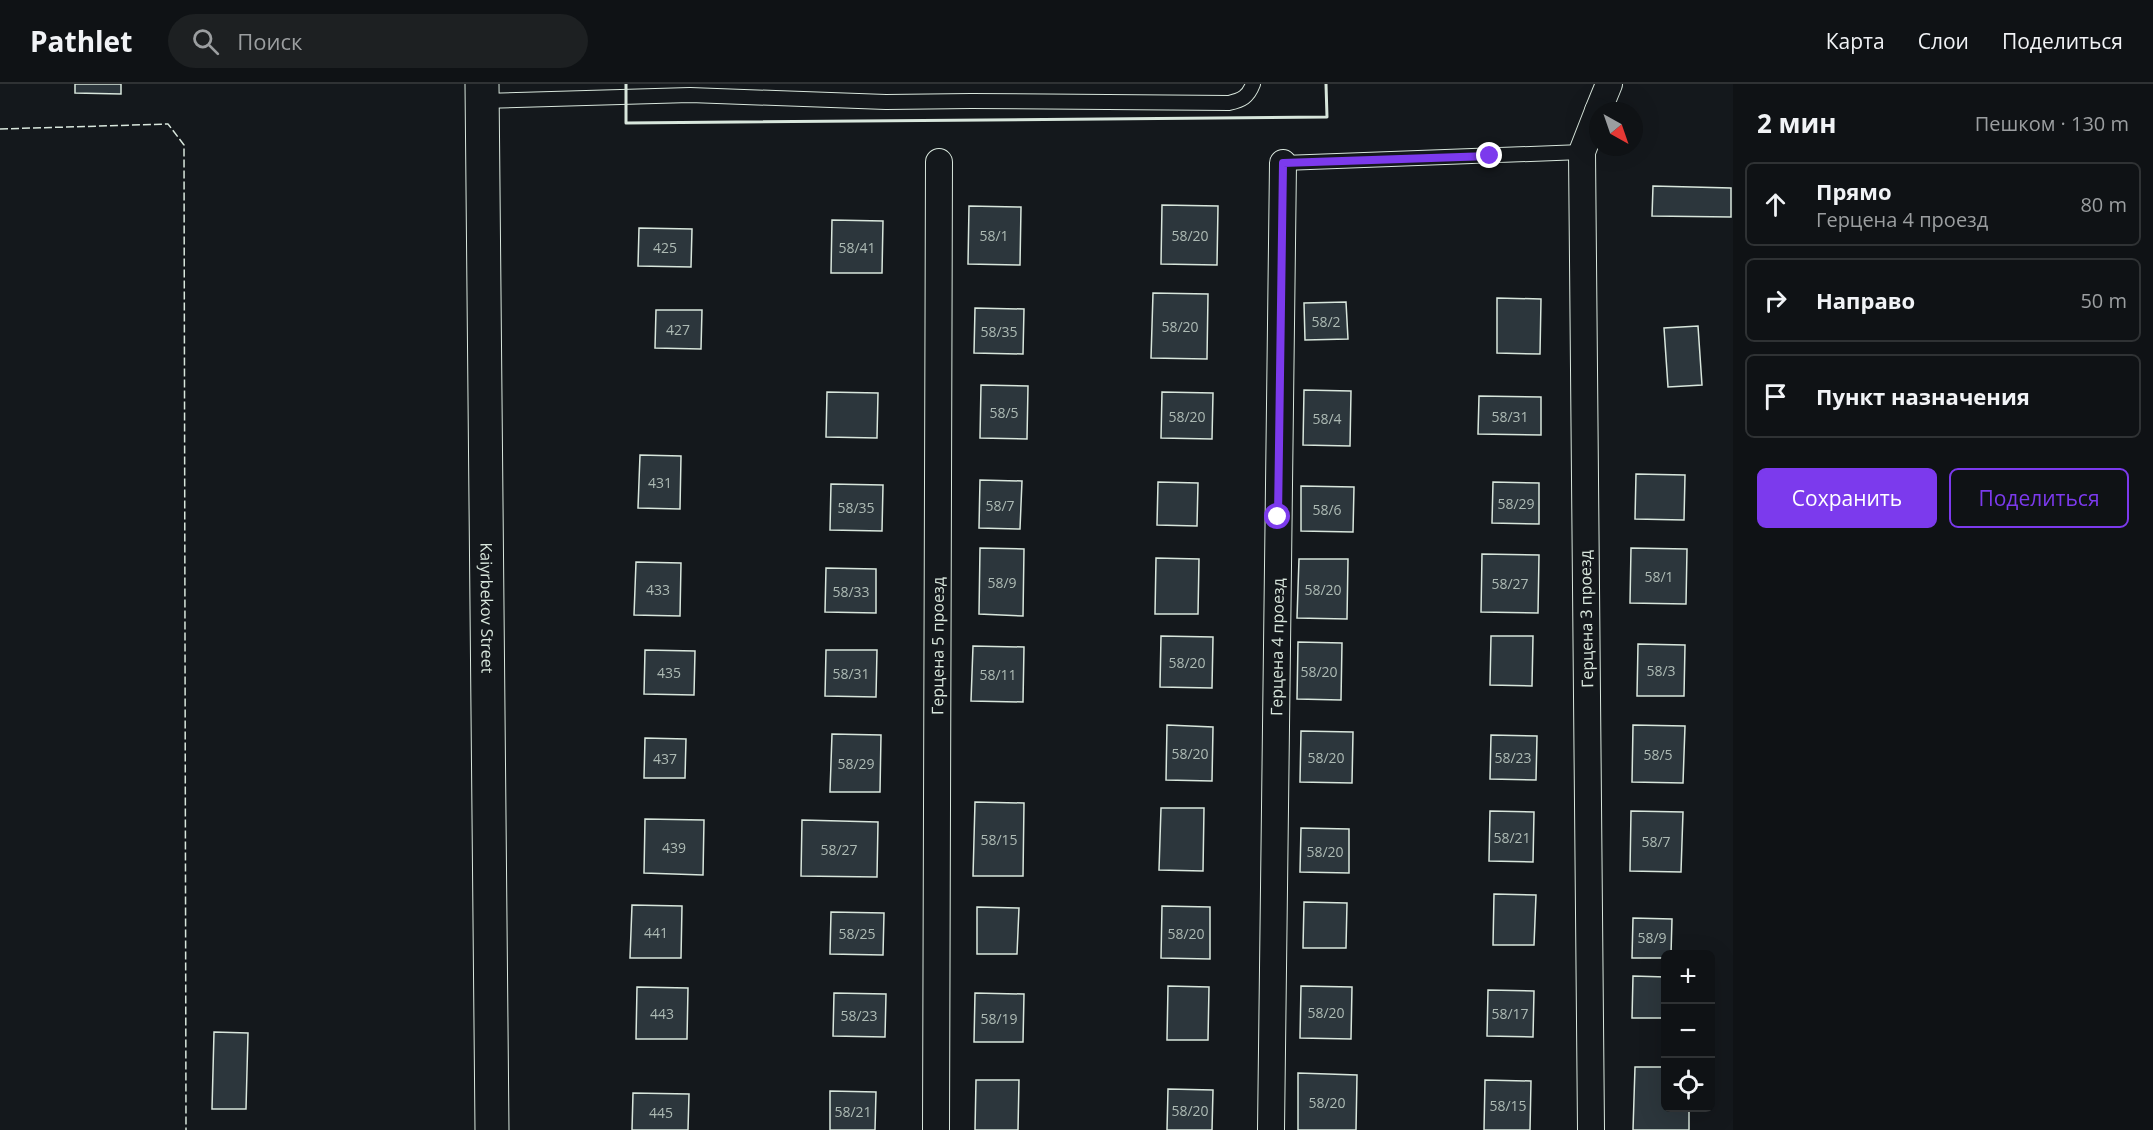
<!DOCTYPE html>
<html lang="ru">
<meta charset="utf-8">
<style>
body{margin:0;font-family:"Open Sans",sans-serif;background:#1d2022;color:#f1f3f6}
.controls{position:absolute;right:18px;bottom:18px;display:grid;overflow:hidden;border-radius:9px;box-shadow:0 6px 24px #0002}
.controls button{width:54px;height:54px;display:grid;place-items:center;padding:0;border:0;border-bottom:2px solid #2f3234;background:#0f1215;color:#f1f3f6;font:30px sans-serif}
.compass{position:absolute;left:1589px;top:18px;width:54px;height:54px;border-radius:50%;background:#0f1215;box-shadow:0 6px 24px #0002;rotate:140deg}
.stop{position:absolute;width:18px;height:18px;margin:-14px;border:4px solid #7c3aed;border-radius:50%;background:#fff}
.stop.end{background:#7c3aed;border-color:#fff;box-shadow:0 2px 6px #0008}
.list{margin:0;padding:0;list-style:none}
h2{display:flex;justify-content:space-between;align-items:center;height:78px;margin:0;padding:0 24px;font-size:26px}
h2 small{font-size:20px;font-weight:400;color:#9b9ea0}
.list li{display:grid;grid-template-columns:39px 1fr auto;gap:18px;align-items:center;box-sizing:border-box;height:84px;margin:0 12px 12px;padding:0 12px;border:2px solid #2f3234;border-radius:9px}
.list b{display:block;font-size:22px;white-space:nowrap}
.list p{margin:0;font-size:20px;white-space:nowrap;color:#9b9ea0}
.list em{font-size:20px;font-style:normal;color:#9b9ea0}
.actions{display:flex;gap:12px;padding:18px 24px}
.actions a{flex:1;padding:14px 0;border:2px solid #7c3aed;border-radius:9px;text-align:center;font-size:21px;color:#7c3aed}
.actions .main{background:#7c3aed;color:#fff}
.icon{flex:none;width:33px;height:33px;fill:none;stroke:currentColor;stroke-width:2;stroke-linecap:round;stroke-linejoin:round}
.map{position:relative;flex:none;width:1733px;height:1046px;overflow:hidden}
header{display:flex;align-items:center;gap:36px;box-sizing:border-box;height:84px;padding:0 30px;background:#0f1215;border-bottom:2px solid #2f3234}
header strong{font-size:28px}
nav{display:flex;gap:33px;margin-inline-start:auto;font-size:21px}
.search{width:420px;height:54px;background:#1d2022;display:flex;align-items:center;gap:15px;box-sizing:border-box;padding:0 21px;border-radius:33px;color:#9b9ea0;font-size:22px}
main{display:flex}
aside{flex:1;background:#0f1215}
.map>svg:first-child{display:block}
</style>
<header>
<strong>Pathlet</strong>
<div class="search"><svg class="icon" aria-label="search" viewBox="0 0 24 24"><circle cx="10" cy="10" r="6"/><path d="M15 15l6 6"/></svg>Поиск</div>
<nav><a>Карта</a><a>Слои</a><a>Поделиться</a></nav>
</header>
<main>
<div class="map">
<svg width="1733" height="1046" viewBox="0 0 1733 1046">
<rect width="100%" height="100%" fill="#14181c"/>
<path fill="#2c363c" stroke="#d8e6dc" stroke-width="1.5" d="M75,0H121V10L75,9Z
M1653,102L1731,104V133L1652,132Z
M1162,121L1218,122L1217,181L1161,180Z
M969,122L1021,123L1020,181L968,180Z
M832,136L883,137L882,189H831Z
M639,144L692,145L691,183L638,182Z
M1153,209L1208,210L1207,275L1151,274Z
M1497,214L1541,215L1540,270L1497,269Z
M1346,218L1348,255L1305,256L1304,219Z
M975,224L1024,225L1023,270L974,269Z
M656,226H702L701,265L655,264Z
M1698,242L1702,301L1668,303L1664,244Z
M981,301L1028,302L1027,355L980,354Z
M1304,306L1351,307L1350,362L1303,361Z
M827,308L878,309L877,354L826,353Z
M1162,308L1213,309L1212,355L1161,354Z
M1479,312L1541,313V351L1478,350Z
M640,371L681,372L680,425L638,424Z
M1636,390L1685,391L1684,436L1635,435Z
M980,396L1022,397L1020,445L979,444Z
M1158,398L1198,399L1197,442L1157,441Z
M1493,398L1539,399V440L1492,439Z
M831,400L883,401L882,447L830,446Z
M1301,402L1354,403L1353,448L1301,447Z
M980,464L1024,465L1023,532L979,530Z
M1631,464L1687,465L1686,520L1630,519Z
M1482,470L1539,471L1538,529L1481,528Z
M1156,474L1199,475L1198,530H1155Z
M1299,475H1348L1347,535L1297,534Z
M636,478L681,479L680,532L634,531Z
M826,484L876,485V529L825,528Z
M1161,552L1213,553L1212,604L1160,603Z
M1491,552H1533L1532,602L1490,601Z
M1298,558L1342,559L1341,616L1297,615Z
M1638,560L1685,561L1684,612H1637Z
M973,562L1024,563L1023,618L971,617Z
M645,566L695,567L694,611L644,610Z
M826,566H877L876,613L825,612Z
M1167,641L1213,643L1212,697L1166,696Z
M1633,641L1685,642L1683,699L1632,698Z
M1301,647L1353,648L1352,699L1300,698Z
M832,650L881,651L880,708H830Z
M1491,651L1537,652L1536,696L1490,695Z
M645,654L686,655L685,694H644Z
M975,718L1024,719L1023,792H973Z
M1161,724H1204L1203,787L1159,786Z
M1490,727L1534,728L1533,778L1489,777Z
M1631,727L1683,728L1681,788L1630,787Z
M645,735L704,736L703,791L644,789Z
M802,736L878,738L877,793L801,792Z
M1301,744L1349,745V789L1300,788Z
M1494,810L1536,811L1534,861H1493Z
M1304,818L1347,819L1346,864H1303Z
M632,821L682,822L681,874H630Z
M1162,822L1210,823V875L1161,874Z
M977,823L1019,824L1017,870H977Z
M831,828L884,829L883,871L830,870Z
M1633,834L1672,835L1671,870H1666V874H1632Z
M1633,892L1666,893V934H1632Z
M1168,902L1209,903L1208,956H1167Z
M1301,902L1352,903L1351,955L1300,954Z
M637,903L688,904L687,955H636Z
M1488,906L1534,907L1533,953L1487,952Z
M834,909L886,910L885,953L833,952Z
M975,909L1024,910L1023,958H974Z
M214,948L248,949L246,1025H212Z
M1635,983H1666V1024H1689V1046H1633Z
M1298,989L1357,991L1356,1046H1298Z
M976,996H1019L1018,1046H975Z
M1485,996L1531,997L1530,1046H1484Z
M1168,1005L1213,1006L1212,1046H1167Z
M830,1007L876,1008L875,1046H830Z
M633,1009L689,1010L688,1046H632Z"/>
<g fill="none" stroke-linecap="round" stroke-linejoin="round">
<defs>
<path id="service" d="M482,17L690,11L886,18L971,17L1229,19C1242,16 1248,13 1253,0
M1283,79L1582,68"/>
<g id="minor">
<path d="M1598,27L1609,0"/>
<path id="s1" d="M936,1046L939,78"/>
<path id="s2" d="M1271,1046L1283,79"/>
<path d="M1591,1046L1582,68L1598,27"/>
</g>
<g id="secondary">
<path id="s3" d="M482,0L492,1046"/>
</g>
</defs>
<use href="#service" stroke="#d8e6dc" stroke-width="16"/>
<use href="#minor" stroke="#d8e6dc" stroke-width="28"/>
<use href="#secondary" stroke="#d8e6dc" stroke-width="35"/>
<use href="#service" stroke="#14181c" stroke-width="14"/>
<use href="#minor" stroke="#14181c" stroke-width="26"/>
<use href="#secondary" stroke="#14181c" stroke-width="33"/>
<path stroke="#d8e6dc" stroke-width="1.5" stroke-dasharray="8 3" stroke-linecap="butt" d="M0,45L168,40L184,61L186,1046"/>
<path stroke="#d8e6dc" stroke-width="3" d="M626,0V39L1327,33L1326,0"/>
</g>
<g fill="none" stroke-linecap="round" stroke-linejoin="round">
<path stroke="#7c3aed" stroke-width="8" d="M1278,433L1283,79L1490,72"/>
</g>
<g text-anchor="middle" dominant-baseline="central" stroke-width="4.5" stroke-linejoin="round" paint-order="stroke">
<g font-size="14" fill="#adbab4">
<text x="994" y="151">58/1</text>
<text x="1190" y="151">58/20</text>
<text x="665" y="163">425</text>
<text x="857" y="163">58/41</text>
<text x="1326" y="237">58/2</text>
<text x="1180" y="242">58/20</text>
<text x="678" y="245">427</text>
<text x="999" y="247">58/35</text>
<text x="1004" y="328">58/5</text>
<text x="1187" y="332">58/20</text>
<text x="1510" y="332">58/31</text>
<text x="1327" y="334">58/4</text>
<text x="660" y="398">431</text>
<text x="1516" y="419">58/29</text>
<text x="1000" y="421">58/7</text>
<text x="856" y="423">58/35</text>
<text x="1327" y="425">58/6</text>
<text x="1659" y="492">58/1</text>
<text x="1002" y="498">58/9</text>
<text x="1510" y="499">58/27</text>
<text x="658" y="505">433</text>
<text x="1323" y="505">58/20</text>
<text x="851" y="507">58/33</text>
<text x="1187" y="578">58/20</text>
<text x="1661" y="586">58/3</text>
<text x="1319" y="587">58/20</text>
<text x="669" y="588">435</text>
<text x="851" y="589">58/31</text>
<text x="998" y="590">58/11</text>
<text x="1190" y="669">58/20</text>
<text x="1658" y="670">58/5</text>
<text x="1326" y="673">58/20</text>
<text x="1513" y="673">58/23</text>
<text x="665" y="674">437</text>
<text x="856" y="679">58/29</text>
<text x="1512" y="753">58/21</text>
<text x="999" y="755">58/15</text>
<text x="1656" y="757">58/7</text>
<text x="674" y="763">439</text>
<text x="839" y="765">58/27</text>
<text x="1325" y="767">58/20</text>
<text x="656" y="848">441</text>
<text x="857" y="849">58/25</text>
<text x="1186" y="849">58/20</text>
<text x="1652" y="853">58/9</text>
<text x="1326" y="928">58/20</text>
<text x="662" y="929">443</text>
<text x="1510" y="929">58/17</text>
<text x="859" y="931">58/23</text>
<text x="999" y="934">58/19</text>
<text x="1327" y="1018">58/20</text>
<text x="1508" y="1021">58/15</text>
<text x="1190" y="1026">58/20</text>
<text x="853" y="1027">58/21</text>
<text x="661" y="1028">445</text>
</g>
<g font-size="16" fill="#d8e6dc" stroke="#14181c">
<text stroke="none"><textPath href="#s3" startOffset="524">Kaiyrbekov Street</textPath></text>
<text transform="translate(1586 535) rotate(-91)">Герцена 3 проезд</text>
<text stroke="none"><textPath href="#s1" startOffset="484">Герцена 5 проезд</textPath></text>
<text stroke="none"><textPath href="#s2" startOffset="483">Герцена 4 проезд</textPath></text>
</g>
</g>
</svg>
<div class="controls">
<button>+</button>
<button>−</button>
<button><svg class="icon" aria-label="locate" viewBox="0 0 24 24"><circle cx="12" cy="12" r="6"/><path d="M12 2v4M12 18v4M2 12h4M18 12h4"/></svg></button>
</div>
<svg class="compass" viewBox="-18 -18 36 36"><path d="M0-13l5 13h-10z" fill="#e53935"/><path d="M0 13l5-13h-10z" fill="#9b9ea0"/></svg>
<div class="stop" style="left:1278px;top:433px"></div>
<div class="stop end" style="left:1490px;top:72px"></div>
</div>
<aside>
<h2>2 мин<small>Пешком · 130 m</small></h2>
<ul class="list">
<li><svg class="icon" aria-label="ahead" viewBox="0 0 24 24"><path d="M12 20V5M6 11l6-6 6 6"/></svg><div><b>Прямо</b><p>Герцена 4 проезд</p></div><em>80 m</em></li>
<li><svg class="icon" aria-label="right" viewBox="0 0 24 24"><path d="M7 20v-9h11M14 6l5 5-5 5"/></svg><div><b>Направо</b></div><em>50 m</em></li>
<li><svg class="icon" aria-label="arrive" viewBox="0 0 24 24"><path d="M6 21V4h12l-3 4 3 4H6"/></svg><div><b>Пункт назначения</b></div></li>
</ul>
<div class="actions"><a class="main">Сохранить</a><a>Поделиться</a></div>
</aside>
</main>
